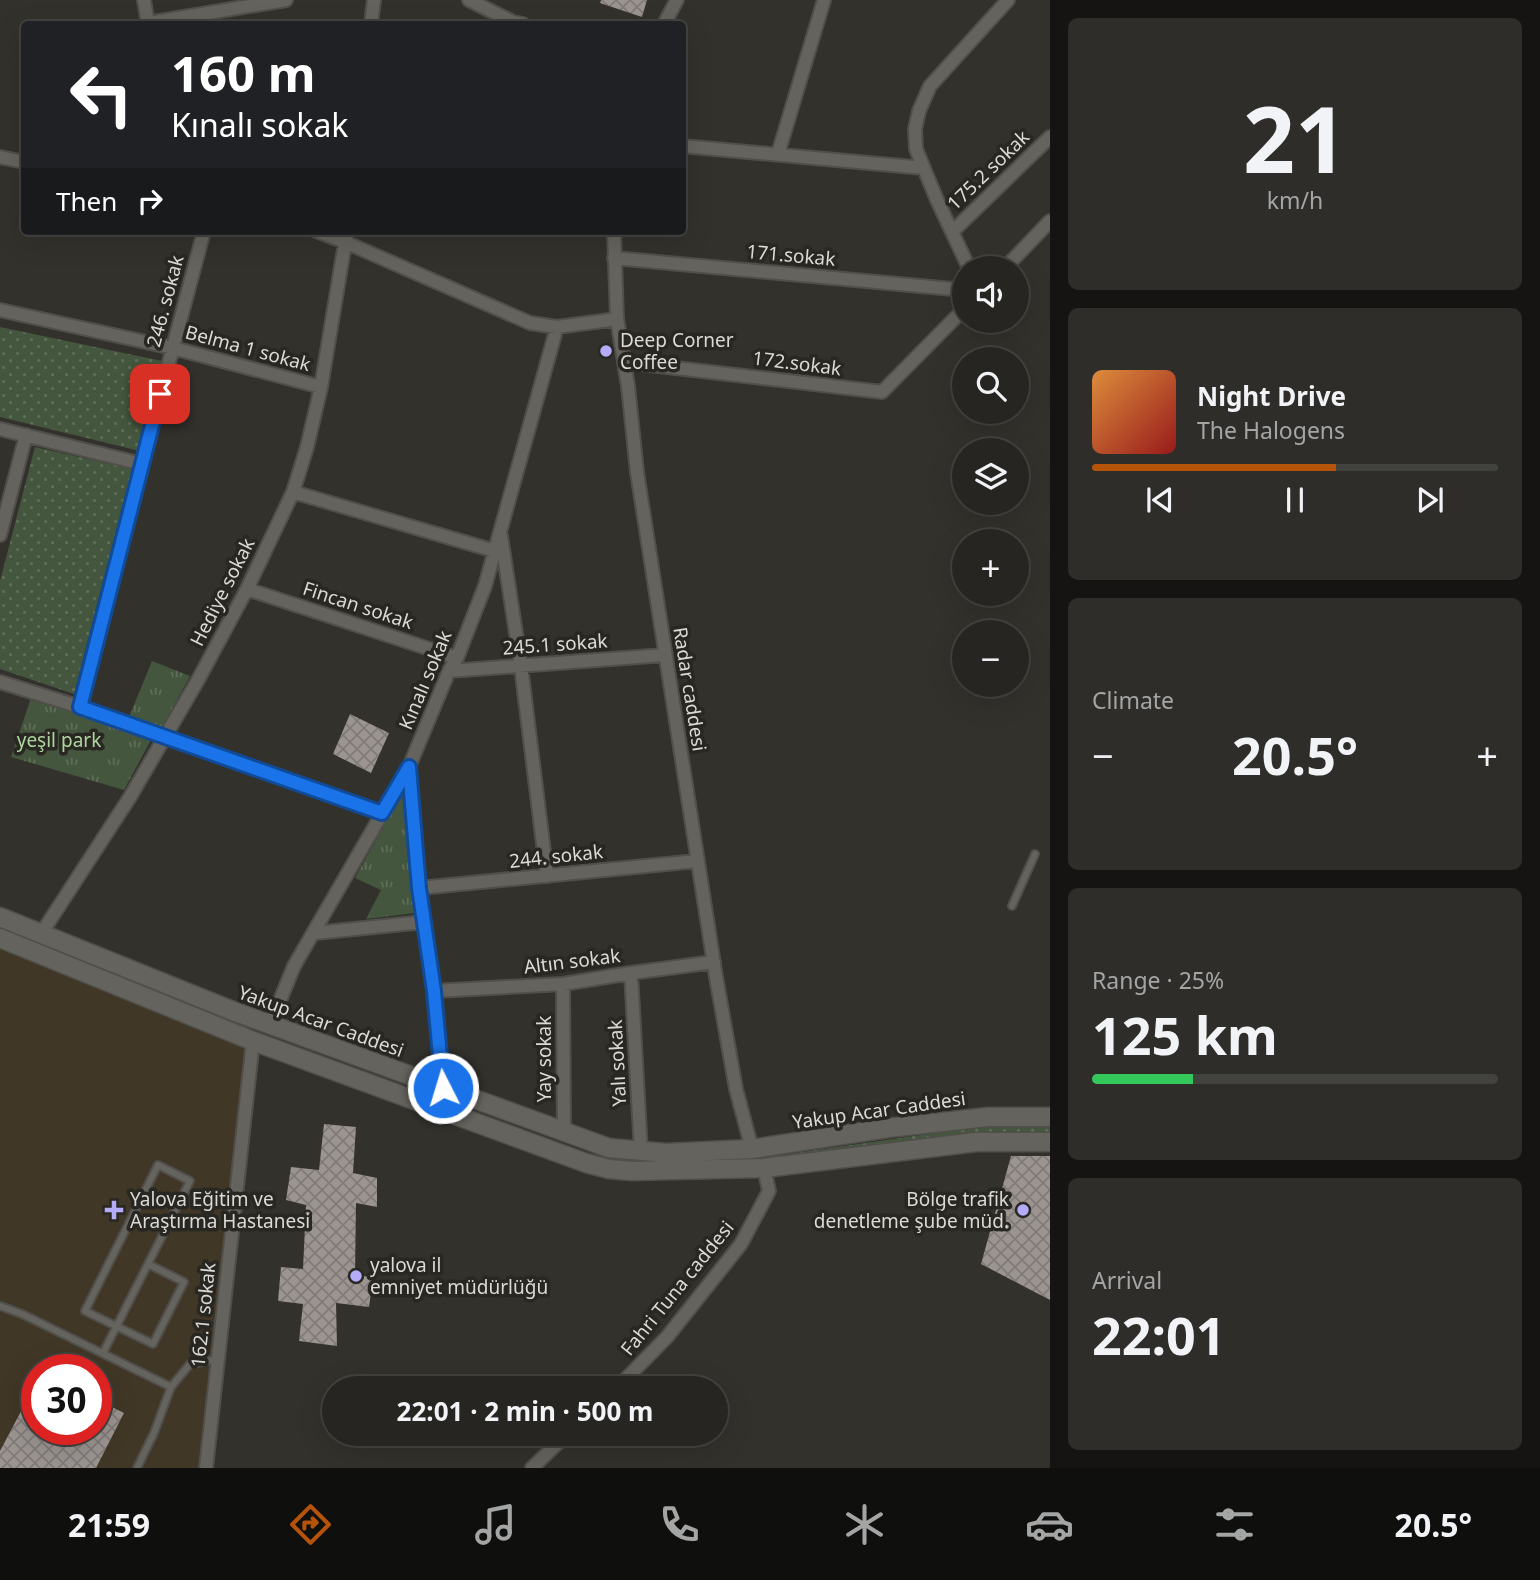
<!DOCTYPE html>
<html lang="en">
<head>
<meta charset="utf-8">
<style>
	body { margin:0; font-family:"Noto Sans",sans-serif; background:#2e2d2a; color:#f1f3f6; height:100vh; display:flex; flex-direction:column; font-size:26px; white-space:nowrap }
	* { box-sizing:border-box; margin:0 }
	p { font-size:23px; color:#a4a5a5 }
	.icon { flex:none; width:38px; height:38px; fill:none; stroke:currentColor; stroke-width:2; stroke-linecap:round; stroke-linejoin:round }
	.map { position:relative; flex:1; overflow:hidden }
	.sheet { display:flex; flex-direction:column; gap:18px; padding:18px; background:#151412; width:490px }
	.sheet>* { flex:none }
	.top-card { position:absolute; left:21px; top:21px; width:665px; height:214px; border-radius:7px; box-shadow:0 7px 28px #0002,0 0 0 2px #42423f; background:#202124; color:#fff; overflow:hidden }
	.controls { position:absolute; left:952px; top:256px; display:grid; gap:14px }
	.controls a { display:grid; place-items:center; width:77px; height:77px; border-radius:50%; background:#262521; box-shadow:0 7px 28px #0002,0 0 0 2px #42423f; font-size:35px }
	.speed { position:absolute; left:21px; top:1354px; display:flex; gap:14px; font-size:35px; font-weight:700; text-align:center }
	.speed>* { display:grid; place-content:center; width:91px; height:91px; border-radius:50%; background:#262521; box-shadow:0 7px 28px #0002,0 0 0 2px #42423f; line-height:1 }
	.speed .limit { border:10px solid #d22; background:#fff; color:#111 }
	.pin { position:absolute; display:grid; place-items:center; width:60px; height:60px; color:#fff; margin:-30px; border-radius:14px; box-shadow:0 4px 10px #0006 }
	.me { position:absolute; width:77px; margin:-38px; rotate:355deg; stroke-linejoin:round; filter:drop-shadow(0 0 5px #0008) }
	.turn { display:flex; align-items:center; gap:24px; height:147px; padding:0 35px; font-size:32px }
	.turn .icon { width:91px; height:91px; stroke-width:2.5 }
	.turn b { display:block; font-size:49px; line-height:60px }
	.then { display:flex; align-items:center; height:66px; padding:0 35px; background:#0003; gap:14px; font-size:26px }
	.big { font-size:52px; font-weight:700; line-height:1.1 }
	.sheet .tile { flex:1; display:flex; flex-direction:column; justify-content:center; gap:10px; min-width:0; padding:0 24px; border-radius:10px; background:#2e2d2a }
	.sheet .dial { align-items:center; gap:0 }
	.dial b { font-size:91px; line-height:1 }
	.song { display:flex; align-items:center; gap:21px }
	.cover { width:84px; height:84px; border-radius:10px; background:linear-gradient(135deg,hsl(30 70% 55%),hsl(0 70% 35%)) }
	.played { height:7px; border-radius:4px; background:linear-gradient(90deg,#b45309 60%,#42423f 60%) }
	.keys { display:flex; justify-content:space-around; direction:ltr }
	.heat { display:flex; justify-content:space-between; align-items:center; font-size:38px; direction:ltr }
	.charge { height:10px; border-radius:5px; background:linear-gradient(90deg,#34c759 25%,#42423f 0) }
	.trip { position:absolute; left:322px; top:1376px; width:406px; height:70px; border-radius:35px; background:#262521; box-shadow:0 7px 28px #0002,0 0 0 2px #42423f; font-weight:700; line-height:70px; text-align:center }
	.tabs { display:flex; height:112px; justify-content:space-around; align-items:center; background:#0f0f0d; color:#a4a5a5 }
	.tabs .icon { width:49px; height:49px }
	.tabs .selected { color:#b45309 }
	.tabs b { font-size:32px; color:#f1f3f6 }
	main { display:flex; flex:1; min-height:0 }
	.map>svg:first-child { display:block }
	.medical { fill:#403726; fill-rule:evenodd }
	.grass { fill:url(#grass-dots) }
	.park { fill:url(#park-tufts) }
	.building { fill:url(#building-cross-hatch) }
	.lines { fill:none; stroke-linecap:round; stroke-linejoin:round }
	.lane-casing { stroke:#504f4b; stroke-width:10 }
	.street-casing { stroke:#504f4b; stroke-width:16 }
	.secondary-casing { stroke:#504f4b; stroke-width:21 }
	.lane { stroke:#65635d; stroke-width:6 }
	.street { stroke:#65635d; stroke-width:12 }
	.secondary { stroke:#65635d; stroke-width:18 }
	.route-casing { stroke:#114b97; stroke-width:18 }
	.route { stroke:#1a73e8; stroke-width:12 }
	.poi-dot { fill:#b4acf9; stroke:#282722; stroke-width:2.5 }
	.labels { text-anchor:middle; stroke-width:7; stroke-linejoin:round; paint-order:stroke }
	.street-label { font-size:19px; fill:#dbdad7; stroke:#282722 }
	.poi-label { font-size:19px; fill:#dbdad7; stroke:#282722; text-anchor:start }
	.park-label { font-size:19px; fill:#afd59f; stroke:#282722 }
</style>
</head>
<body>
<main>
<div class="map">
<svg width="1050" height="1468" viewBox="0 0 1050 1468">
	<defs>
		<pattern id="grass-dots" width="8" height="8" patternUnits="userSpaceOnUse" patternTransform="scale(1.75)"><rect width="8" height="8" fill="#45563e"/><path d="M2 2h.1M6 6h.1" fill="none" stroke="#5f6e59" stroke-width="1.8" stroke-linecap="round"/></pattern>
		<pattern id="park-tufts" width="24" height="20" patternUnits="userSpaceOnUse" patternTransform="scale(1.75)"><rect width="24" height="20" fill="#45563e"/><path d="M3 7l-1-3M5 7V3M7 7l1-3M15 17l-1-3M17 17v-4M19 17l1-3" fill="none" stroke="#5f6e59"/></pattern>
		<pattern id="building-cross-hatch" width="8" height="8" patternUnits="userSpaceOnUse" patternTransform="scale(1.75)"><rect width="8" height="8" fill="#9b9491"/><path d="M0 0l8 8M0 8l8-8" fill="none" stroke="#807b79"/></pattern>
	</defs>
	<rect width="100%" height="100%" fill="#32312c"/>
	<!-- medical -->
	<path class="medical" d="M0,948L247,1049L198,1468H0ZM37,1370H96V1430H37Z"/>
	<!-- grass -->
	<path class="grass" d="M0,327L162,361L140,451L0,417Z
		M35,447L132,469L74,694L0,669V581Z
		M977,1127H1050V1135L774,1159V1156Z"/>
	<!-- park -->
	<path class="park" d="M152,661L190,676L161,729L129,717Z
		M31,698L152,738L124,790L11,757Z
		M402,793L415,913L366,919L381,890L355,878Z"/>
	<!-- building -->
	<path class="building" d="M601,0H647L642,17L600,3Z
		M350,714L389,733L371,773L333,754Z
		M324,1124L356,1127L353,1173L377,1178V1207L356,1203L355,1275L373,1277L369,1307L336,1303L337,1346L299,1341L303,1304L278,1301L281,1267L303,1269L306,1205L286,1200L291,1167L319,1170Z
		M1011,1156H1050V1300L981,1264Z
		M37,1381V1430H96V1399L124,1413L96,1468H0V1451Z"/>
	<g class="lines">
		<defs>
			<path id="lane" d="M1012,906L1035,854
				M158,1165L190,1181L148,1264L184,1282L153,1344L85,1311Z
				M0,1306L22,1314L171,1387
				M103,1353L148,1264
				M137,1468L154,1433L171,1387L190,1364L218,1359"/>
			<path id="street" d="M144,0L148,24
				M469,0L513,22L523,24
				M148,23L286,0
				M371,24L374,0
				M664,24L677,0
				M682,146L924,168
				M778,154L824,0
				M0,157L24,162
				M316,231L345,242L530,323L557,327L617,319
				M614,231L617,319L628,386L637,472L716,977L736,1089L752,1149
				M952,232L1050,137
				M614,258L964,290
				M969,268L937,200L916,149L915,129L919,111L930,86L1008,0
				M1005,268L1050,221
				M0,310L173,348L321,387
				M624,362L882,392L964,309
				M0,429L142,464
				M293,492L495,551
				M0,535L26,435
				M501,536L521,666L547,876
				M247,589L457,658
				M449,671L665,655
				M0,682L80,707L382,813
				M80,707L142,464L204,231
				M409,768L419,888L434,991L443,1088
				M419,888L697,861
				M315,933L424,922
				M41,934L130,797L198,680L247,589L293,492L307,447L321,387L347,231
				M631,973L641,1152
				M563,984L564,1133
				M434,991L563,984L631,973L714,962
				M270,1025L294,966L409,767L449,671L457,658L485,586L557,327
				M617,1388L667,1337L741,1244L769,1191L764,1168
				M206,1468L253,1041
				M532,1468L568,1433"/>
			<path id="secondary" d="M0,917L233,1011L609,1148L666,1153L752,1149L888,1128L988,1117H1050
				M0,938L253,1041L586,1163L609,1169L631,1171L764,1168L976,1142H1050"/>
		</defs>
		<!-- lane casing -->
		<use href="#lane" class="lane-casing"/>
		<!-- street casing -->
		<use href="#street" class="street-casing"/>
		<!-- secondary casing -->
		<use href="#secondary" class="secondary-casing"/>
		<!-- lane -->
		<use href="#lane" class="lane"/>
		<!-- street -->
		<use href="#street" class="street"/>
		<!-- secondary -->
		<use href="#secondary" class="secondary"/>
	</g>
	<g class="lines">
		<defs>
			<path id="route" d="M160,394L80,707L382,813L409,767L419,888L434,991L443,1088"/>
		</defs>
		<!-- route casing -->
		<use href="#route" class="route-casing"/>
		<!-- route -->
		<use href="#route" class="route"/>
	</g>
	<!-- markers -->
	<g class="poi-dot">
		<circle cx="606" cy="351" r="7"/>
		<path d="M110.5 1199.5h7v7h7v7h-7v7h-7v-7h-7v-7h7z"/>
		<circle cx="1023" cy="1210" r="7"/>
		<circle cx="356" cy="1276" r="7"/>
	</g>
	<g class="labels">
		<!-- street labels -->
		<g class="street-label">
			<text transform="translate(988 170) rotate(-44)" y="7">175.2 sokak</text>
			<text transform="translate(791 255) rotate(5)" y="7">171.sokak</text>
			<text transform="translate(165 301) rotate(-75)" y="7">246. sokak</text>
			<text transform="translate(248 348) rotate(15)" y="7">Belma 1 sokak</text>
			<text transform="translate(797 363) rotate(7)" y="7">172.sokak</text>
			<text transform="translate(222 592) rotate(-63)" y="7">Hediye sokak</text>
			<text transform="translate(358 605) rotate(18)" y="7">Fincan sokak</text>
			<text transform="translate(555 644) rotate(-4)" y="7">245.1 sokak</text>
			<text transform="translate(425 680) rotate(-67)" y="7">Kınalı sokak</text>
			<text transform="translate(690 689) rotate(81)" y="7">Radar caddesi</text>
			<text transform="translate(556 856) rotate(-6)" y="7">244. sokak</text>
			<text transform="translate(572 961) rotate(-7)" y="7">Altın sokak</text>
			<text transform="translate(321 1021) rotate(20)" y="7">Yakup Acar Caddesi</text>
			<text transform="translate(544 1059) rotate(-90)" y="7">Yay sokak</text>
			<text transform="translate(617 1063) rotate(-93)" y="7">Yalı sokak</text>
			<text transform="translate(879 1110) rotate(-8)" y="7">Yakup Acar Caddesi</text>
			<text transform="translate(677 1288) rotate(-51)" y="7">Fahri Tuna caddesi</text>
			<text transform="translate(203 1315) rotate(-84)" y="7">162.1 sokak</text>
		</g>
		<!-- poi labels -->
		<g class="poi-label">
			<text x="620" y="347">Deep Corner<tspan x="620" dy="22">Coffee</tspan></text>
			<text x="130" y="1206">Yalova Eğitim ve<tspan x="130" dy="22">Araştırma Hastanesi</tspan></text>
			<text x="1009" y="1206" text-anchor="end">Bölge trafik<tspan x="1009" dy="22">denetleme şube müd.</tspan></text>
			<text x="370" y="1272">yalova il<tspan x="370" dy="22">emniyet müdürlüğü</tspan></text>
		</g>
		<!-- park labels -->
		<g class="park-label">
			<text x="59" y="747">yeşil park</text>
		</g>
	</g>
</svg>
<div class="controls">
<a><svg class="icon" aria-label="sound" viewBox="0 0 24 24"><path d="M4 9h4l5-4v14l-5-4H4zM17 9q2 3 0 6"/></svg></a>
<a><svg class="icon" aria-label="search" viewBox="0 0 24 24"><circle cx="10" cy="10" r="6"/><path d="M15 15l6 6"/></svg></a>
<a><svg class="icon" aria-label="layers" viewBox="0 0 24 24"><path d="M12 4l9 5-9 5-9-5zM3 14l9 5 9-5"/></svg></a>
<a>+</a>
<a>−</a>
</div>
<div class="speed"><div class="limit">30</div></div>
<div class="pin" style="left:160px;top:394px;background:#d93025"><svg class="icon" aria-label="arrive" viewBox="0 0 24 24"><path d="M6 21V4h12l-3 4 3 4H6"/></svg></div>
<svg class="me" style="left:443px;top:1088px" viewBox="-20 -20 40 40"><circle r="17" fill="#1a73e8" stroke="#fff" stroke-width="3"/><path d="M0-11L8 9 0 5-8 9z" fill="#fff"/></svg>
<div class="trip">22:01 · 2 min · 500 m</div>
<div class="top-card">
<div class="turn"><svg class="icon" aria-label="left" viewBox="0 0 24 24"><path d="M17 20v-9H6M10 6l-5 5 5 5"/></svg><div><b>160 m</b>Kınalı sokak</div></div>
<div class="then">Then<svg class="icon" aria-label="right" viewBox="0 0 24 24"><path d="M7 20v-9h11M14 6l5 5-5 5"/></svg></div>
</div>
</div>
<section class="sheet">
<div class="tile dial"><b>21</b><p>km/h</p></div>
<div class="tile">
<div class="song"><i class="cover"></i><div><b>Night Drive</b><p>The Halogens</p></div></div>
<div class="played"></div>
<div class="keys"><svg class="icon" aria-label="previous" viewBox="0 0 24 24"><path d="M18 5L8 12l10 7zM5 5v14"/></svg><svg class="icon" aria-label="pause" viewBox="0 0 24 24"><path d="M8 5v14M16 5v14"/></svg><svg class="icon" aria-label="next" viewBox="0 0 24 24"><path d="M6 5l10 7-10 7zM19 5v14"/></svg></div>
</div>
<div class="tile"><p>Climate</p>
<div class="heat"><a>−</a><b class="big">20.5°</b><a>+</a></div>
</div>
<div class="tile"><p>Range · 25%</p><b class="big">125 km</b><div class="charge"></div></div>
<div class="tile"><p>Arrival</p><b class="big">22:01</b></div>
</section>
</main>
<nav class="tabs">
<b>21:59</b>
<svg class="icon selected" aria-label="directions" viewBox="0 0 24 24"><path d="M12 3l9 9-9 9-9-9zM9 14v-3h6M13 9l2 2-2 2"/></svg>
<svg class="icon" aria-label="music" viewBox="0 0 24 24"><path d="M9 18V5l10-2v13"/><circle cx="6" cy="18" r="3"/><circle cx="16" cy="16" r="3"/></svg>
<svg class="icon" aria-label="phone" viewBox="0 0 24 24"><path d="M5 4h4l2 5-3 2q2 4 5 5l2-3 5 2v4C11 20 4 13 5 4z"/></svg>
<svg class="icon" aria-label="climate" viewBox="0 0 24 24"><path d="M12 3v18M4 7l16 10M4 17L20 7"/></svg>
<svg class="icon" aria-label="car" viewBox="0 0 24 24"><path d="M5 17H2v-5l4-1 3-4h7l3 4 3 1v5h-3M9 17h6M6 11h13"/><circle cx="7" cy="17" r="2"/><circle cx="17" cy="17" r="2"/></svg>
<svg class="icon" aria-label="filters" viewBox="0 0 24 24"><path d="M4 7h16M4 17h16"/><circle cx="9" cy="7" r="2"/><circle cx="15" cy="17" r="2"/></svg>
<b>20.5°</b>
</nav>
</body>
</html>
